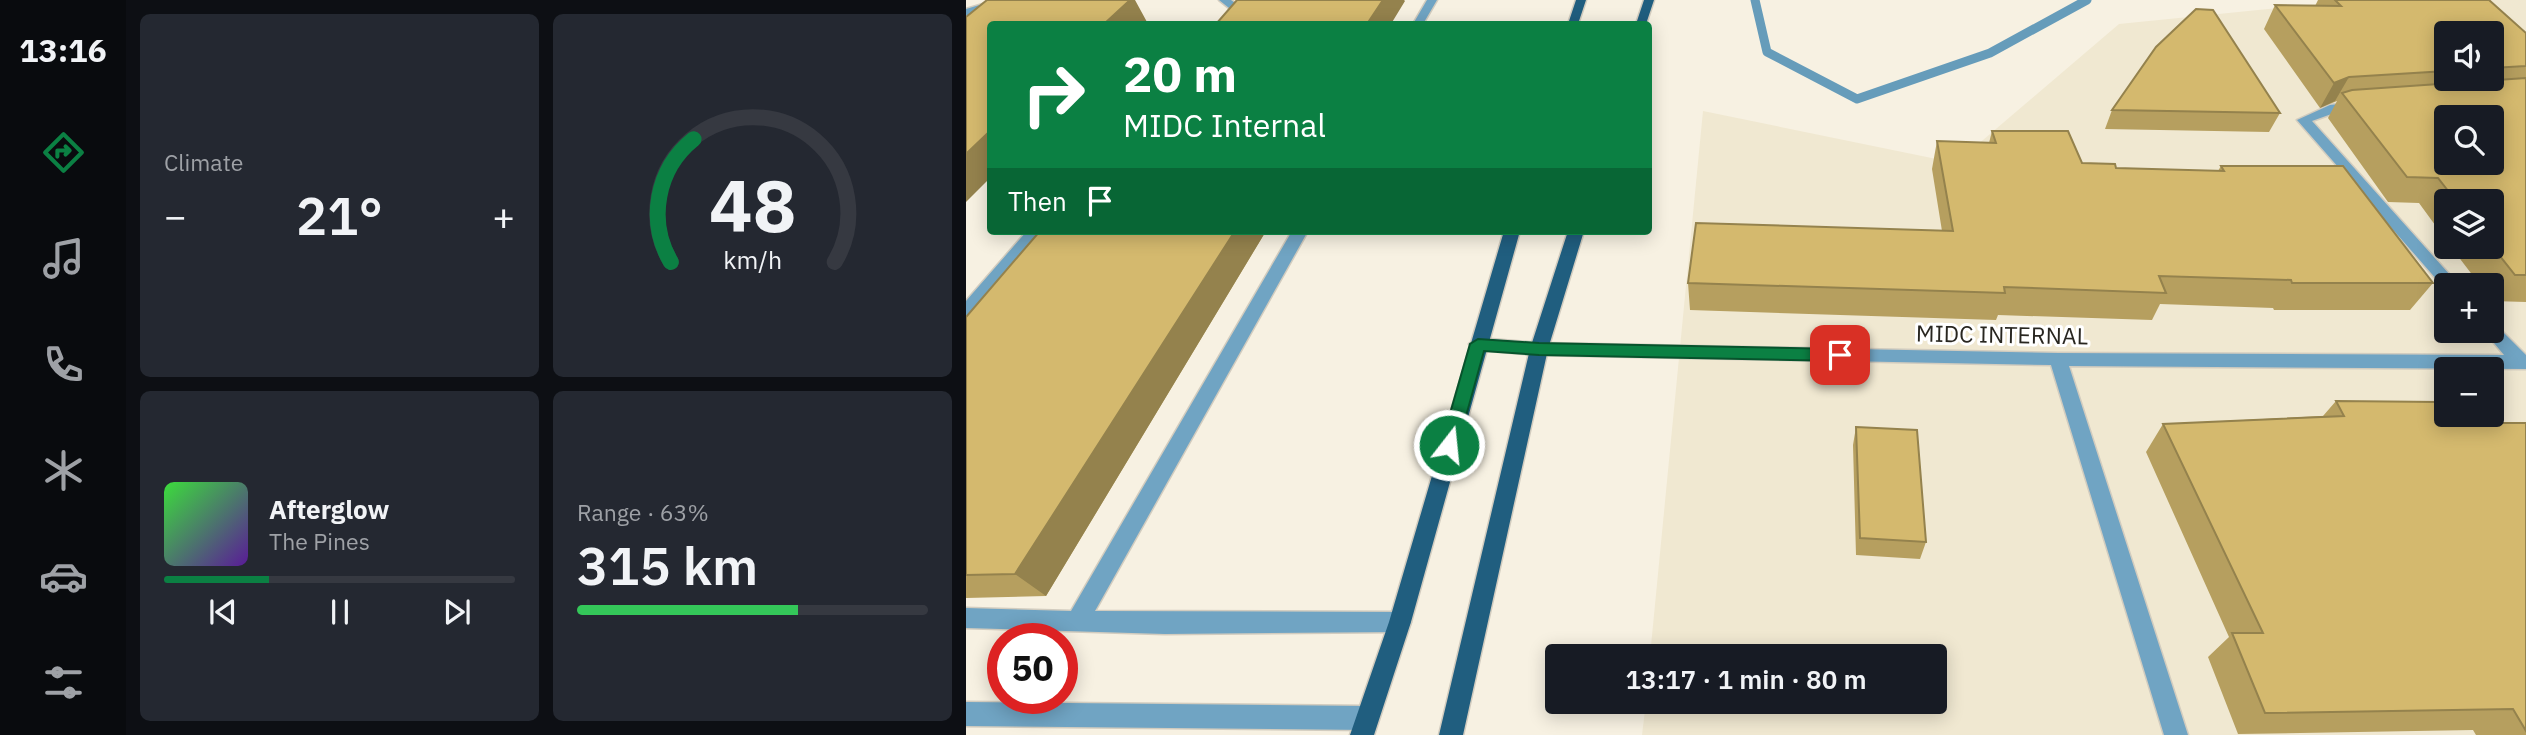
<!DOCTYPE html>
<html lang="en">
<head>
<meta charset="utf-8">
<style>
	body { margin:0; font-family:"IBM Plex Sans",sans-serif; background:#242831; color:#f1f3f6; height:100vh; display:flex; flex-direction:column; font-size:26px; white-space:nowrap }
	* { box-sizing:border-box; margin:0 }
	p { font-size:23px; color:#9ea1a6 }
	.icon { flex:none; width:38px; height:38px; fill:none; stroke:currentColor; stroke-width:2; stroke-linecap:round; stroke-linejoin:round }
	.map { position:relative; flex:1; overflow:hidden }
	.details { display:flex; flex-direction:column; gap:14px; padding:14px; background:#0d0f14; width:840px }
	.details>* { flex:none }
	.guide { position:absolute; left:21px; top:21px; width:665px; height:214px; border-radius:7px; box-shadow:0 4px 18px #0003; background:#0b8043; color:#fff; overflow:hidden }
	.buttons { position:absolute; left:1468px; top:21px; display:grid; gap:14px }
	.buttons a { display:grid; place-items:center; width:70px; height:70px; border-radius:7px; background:#171b24; box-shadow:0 4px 18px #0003; font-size:35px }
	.speed { position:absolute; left:21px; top:623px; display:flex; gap:14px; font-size:35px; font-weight:700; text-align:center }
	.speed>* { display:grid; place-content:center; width:91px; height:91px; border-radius:50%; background:#171b24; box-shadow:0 4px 18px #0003; line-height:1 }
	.speed .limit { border:10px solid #d22; background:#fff; color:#111 }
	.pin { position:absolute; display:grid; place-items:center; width:60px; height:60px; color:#fff; margin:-30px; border-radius:14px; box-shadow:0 4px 10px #0006 }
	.me { position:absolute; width:77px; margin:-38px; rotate:16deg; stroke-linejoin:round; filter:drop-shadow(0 0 5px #0008) }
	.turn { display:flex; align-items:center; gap:24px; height:147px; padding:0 21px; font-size:32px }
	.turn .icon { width:91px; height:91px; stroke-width:2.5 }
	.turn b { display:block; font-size:49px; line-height:60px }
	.then { display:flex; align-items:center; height:66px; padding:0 21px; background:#0003; gap:14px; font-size:26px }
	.big { font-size:52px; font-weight:600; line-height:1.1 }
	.details .widget { flex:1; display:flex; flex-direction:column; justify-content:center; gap:10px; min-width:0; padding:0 24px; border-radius:10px; background:#242831 }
	.details .dial { align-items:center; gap:0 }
	.dial svg { height:182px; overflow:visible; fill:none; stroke:#363941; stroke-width:7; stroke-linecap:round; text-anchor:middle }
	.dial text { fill:#f1f3f6; stroke:none }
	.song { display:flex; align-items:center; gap:21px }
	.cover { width:84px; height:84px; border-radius:10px; background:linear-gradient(135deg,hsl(120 70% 55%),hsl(270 70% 35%)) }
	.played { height:7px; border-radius:4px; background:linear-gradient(90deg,#0b8043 30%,#363941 30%) }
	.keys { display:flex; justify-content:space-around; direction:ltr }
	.heat { display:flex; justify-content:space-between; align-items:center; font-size:38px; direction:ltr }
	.charge { height:10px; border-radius:5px; background:linear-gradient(90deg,#34c759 63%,#363941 0) }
	.details .tiles { flex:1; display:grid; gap:14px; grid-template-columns:repeat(2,1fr) }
	.trip { position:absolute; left:579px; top:644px; width:402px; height:70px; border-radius:7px; background:#171b24; box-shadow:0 4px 18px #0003; font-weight:600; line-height:70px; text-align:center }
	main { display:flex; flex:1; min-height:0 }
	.tab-bar { display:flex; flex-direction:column; width:126px; justify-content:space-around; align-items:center; background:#090b0e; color:#9ea1a6 }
	.tab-bar .icon { width:49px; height:49px }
	.tab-bar .active { color:#0b8043 }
	.tab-bar b { font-size:32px; color:#f1f3f6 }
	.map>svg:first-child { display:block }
	.built { fill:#f0e8d1; fill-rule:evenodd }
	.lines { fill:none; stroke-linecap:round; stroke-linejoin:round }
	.stream { stroke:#669cba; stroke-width:9 }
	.minor-casing { stroke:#d2ccbf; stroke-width:3 }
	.major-casing { stroke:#d2ccbf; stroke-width:3 }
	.minor { fill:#70a4c3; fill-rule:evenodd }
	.major { fill:#205e7f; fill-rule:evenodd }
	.wall { fill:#b69f5f; fill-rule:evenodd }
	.shaded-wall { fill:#94824d }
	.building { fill:#d4b96e; stroke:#94824d; stroke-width:2; fill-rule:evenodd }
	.route { fill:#0b8043; stroke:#07532c; stroke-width:2 }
	.labels { text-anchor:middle; stroke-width:6; stroke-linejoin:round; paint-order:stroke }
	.street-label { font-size:23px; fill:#282620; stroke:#fff }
</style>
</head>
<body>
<main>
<nav class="tab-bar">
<b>13:16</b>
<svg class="icon active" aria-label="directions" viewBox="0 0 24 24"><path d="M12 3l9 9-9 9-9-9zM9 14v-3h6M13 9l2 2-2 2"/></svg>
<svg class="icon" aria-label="music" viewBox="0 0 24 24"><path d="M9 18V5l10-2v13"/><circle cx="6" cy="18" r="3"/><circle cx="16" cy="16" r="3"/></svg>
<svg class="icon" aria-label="phone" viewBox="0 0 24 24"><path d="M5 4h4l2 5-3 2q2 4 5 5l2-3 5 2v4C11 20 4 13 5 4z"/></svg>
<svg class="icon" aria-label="climate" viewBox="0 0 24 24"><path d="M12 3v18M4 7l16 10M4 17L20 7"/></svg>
<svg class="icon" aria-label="car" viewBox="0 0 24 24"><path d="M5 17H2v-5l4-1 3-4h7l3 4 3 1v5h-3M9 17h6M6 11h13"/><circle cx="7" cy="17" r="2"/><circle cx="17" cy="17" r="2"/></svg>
<svg class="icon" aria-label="filters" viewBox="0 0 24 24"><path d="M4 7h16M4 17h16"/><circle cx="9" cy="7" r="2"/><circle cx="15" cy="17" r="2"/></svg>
</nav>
<section class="details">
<div class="tiles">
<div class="widget"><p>Climate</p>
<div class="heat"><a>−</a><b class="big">21°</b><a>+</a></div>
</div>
<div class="widget dial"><svg viewBox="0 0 100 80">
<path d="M14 69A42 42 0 1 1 86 69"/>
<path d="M14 69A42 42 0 0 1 24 15" stroke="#0b8043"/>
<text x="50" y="56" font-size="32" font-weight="700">48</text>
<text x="50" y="72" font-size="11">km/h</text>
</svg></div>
<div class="widget">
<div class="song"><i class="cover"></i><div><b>Afterglow</b><p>The Pines</p></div></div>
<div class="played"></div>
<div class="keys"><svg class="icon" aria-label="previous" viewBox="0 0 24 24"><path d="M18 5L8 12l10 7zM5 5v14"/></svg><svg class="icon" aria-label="pause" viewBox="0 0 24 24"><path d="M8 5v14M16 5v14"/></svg><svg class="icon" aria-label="next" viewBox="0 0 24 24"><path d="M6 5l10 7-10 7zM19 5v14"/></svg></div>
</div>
<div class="widget"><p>Range · 63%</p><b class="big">315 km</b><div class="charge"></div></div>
</div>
</section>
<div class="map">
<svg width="1560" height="735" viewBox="0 0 1560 735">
	<rect width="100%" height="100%" fill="#f7f1e2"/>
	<!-- built -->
	<path class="built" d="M1390,0H1560V735H676L680,702H970V656H684L737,111L990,163L1153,24ZM1480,33H1526V79H1480ZM1480,117H1526V163H1480ZM1480,201H1526V247H1480ZM1480,285H1526V331H1480ZM1480,369H1526V415H1480Z"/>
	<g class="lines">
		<!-- stream -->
		<path class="stream" d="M789,0L801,52L891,99L1024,53L1121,0"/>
		<defs>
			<path id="minor" d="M30,0H46L0,16V9Z
				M253,0H265L273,6L263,8Z
				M461,0H471L457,24H447Z
				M1389,102L1395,106L1394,109L1371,112L1346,121L1493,285H1480L1479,289L1331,120L1364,105Z
				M61,231H77L6,316L0,318V301Z
				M326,231H342L129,611L434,612L442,615L445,622L442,629L434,632L199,634L0,628V608L105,611Z
				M1526,325L1532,327L1560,355V369L1103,366L1222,735H1198L1085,365L573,355L512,350L503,344L512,338L573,343L1092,353L1538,355L1518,331H1526Z
				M0,702L401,706L409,710L413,718L409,726L401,730L0,726Z"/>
			<path id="major" d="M610,0H620L612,24H602Z
				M678,0H688L680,24H670Z
				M538,231H554L445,622L408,735H384L423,622Z
				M602,231H618L582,349L497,735H473L564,349Z"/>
		</defs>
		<!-- minor casing -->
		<use href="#minor" class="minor-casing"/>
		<!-- major casing -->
		<use href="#major" class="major-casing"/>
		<!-- minor -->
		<use href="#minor" class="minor"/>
		<!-- major -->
		<use href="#major" class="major"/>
	</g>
	<!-- wall -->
	<path class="wall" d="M1352,0H1523L1560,33V302L1526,301V285H1514L1485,247H1526V201H1480V240L1453,203L1422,202L1362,118L1371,101L1354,108L1298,29L1309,5L1349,6ZM1480,33H1526V79H1480Z
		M1146,110L1314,113L1303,132L1139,129Z
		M1026,131L1116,163L1150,168L1252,171L1255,166L1467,283L1444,310H1308L1307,308L1194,304L1186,320L1032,315L1030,320L724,310L722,283L976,231L966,169L971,141L1023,143Z
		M74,231H300L80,596L0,598V317Z
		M1370,401L1487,423H1560V735H1510L1507,730L1272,734L1242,657L1263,637L1180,452L1197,424L1357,416Z
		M890,427L960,542L954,559L890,555L887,445Z"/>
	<!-- shaded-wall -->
	<path class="shaded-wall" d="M164,0H169L181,22L178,24H138Z
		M417,0H438L439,1L425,24H401Z
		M1383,77L1369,101L1354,108L1368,83Z
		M24,131V178L0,202V154Z
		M269,231H300L80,596L49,574Z"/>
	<!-- building -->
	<path class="building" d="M21,0H164L138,24H24V131L0,154V17Z
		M271,0H417L401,24H250Z
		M1369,0H1523L1560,33V66L1526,68V33H1480V71L1383,77L1368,83L1309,5L1375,6Z
		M1230,9L1247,10L1314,113L1146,110L1190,47Z
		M1560,78V275H1549L1526,246V201H1490L1472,178L1441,177L1376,93L1386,90ZM1480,117H1526V163H1480Z
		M1026,131H1102L1116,163L1149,164L1150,168L1258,171L1255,166H1377L1467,283H1326L1325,280L1193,276L1200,293L1038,287L1039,293L722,283L730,223L987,231L971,141L1030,143Z
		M74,231H269L49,574L0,575V317Z
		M1370,401L1473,402L1487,423H1560V731L1547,709L1299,713L1266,633H1297L1197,424L1378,416Z
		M890,427L951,430L960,542L894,538Z"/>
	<!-- route -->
	<path class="route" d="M512,339L573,343L874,349L881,355L874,361L573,355L518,351L492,445L489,450H477L475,445L504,344Z"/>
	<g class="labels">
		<!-- street labels -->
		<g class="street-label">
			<text transform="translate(1036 335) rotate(1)" y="8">MIDC INTERNAL</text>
		</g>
	</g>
</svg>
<div class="buttons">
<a><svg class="icon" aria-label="sound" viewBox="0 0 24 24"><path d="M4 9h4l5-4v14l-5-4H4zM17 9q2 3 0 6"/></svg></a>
<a><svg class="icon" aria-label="search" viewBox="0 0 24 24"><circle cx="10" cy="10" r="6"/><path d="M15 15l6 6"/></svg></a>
<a><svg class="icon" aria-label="layers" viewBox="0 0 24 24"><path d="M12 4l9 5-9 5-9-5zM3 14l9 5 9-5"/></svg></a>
<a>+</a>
<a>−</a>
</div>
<div class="speed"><div class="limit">50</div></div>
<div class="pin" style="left:874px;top:355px;background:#d93025"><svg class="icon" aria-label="arrive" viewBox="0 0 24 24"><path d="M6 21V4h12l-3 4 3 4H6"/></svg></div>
<svg class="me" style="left:483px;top:445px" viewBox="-20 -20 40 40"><circle r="17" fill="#0b8043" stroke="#fff" stroke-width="3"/><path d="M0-11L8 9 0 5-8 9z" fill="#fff"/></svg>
<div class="trip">13:17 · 1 min · 80 m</div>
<div class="guide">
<div class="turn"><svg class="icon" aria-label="right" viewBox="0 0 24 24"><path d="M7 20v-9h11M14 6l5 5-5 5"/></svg><div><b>20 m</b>MIDC Internal</div></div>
<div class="then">Then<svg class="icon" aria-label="arrive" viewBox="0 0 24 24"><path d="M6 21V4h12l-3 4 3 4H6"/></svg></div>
</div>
</div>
</main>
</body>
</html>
